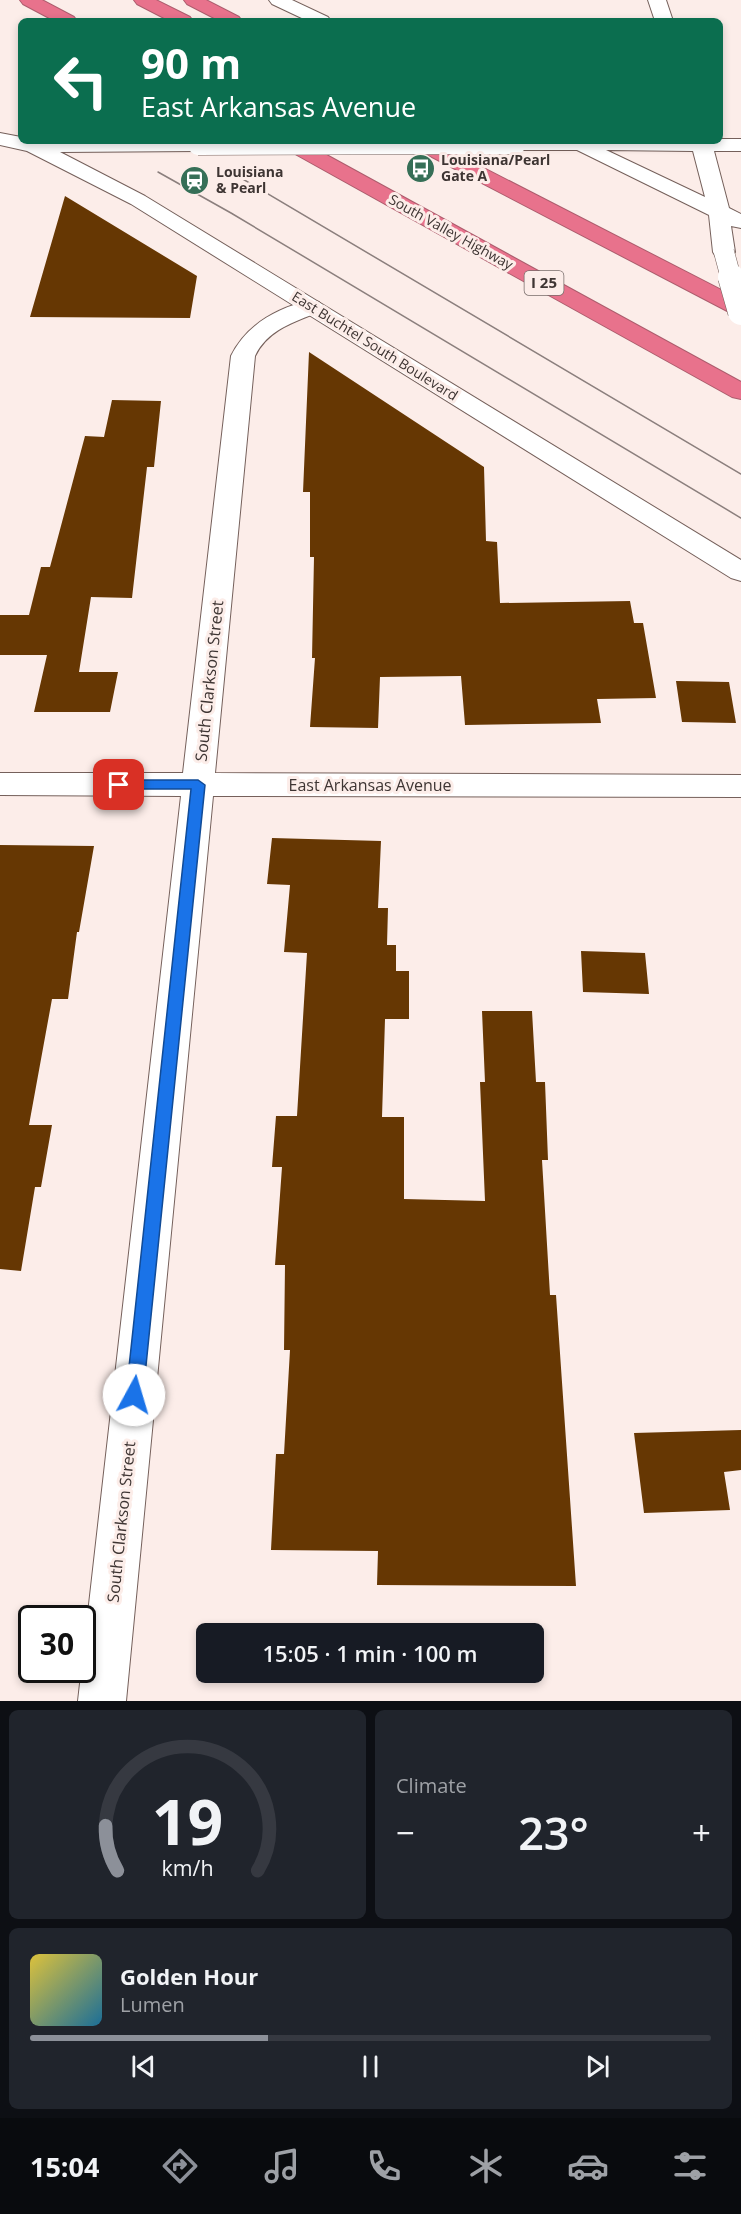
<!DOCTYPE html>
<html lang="en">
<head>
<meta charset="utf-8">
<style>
	body { margin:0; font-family:"Open Sans",sans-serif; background:#20242c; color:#f1f3f6; height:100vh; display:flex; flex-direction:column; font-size:22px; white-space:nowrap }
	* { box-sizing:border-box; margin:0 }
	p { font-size:20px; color:#9ea1a6 }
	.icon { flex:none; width:33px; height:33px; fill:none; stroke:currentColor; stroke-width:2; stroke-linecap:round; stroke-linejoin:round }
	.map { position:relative; height:1701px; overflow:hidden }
	.panel { display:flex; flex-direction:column; gap:9px; padding:9px; background:#0d0f14; flex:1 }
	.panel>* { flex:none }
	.guide { position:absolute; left:18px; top:18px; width:705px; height:126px; border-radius:9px; box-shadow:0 3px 9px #0003; background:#0b6e4f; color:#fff; overflow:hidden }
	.speed { position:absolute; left:18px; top:1605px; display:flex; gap:12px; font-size:30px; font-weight:700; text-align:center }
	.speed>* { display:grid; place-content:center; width:78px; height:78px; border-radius:50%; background:#171b24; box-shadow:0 3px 9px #0003; line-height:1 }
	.speed .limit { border:3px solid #111; border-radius:9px; background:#fff; color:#111 }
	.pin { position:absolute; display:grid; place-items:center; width:51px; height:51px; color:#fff; margin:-26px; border-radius:12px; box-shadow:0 3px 9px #0006 }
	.me { position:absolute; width:66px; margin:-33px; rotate:6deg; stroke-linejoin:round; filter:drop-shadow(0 0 4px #0008) }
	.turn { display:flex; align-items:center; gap:21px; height:126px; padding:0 24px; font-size:27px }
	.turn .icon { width:78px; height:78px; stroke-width:2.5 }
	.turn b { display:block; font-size:42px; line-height:51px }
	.big { font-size:45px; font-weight:600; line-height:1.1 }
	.panel .widget { flex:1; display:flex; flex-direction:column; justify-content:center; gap:9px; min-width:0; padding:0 21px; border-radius:9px; background:#20242c }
	.panel .dial { align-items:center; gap:0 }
	.dial svg { height:156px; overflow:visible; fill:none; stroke:#363941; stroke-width:7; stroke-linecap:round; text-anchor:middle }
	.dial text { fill:#f1f3f6; stroke:none }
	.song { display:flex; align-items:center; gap:18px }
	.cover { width:72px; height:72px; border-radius:9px; background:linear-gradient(135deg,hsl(50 70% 55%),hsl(200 70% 35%)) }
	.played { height:6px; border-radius:3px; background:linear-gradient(90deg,#8c9099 35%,#363941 35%) }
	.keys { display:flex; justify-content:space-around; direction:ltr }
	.heat { display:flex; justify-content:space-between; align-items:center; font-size:33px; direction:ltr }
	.panel .tiles { flex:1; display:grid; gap:9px; grid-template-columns:1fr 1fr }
	.widget:last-child { grid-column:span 2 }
	.trip { position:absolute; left:196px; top:1623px; width:348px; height:60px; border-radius:9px; background:#171b24; box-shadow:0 3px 9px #0003; font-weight:600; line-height:60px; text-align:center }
	.tab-bar { display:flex; height:96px; justify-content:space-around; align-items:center; background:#090b0e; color:#9ea1a6 }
	.tab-bar .icon { width:42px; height:42px }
	.tab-bar .selected { color:#8c9099 }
	.tab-bar b { font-size:27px; color:#f1f3f6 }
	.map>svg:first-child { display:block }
	.building { fill:#663703 }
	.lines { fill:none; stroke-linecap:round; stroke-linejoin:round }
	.street-casing { stroke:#75605b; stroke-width:2 }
	.secondary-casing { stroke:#75605b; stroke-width:2 }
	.highway-casing { stroke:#ac5d6d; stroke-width:2 }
	.street { fill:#fff; fill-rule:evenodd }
	.secondary { fill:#fff; fill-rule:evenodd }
	.highway { fill:#e8728c; fill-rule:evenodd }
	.tram { stroke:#8b7f7d; stroke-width:1.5 }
	.secondary-bridge-far1-casing { stroke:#75605b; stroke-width:21; stroke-linecap:butt }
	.secondary-bridge-casing { stroke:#75605b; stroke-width:27; stroke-linecap:butt }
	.secondary-bridge-far1 { stroke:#fff; stroke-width:20 }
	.secondary-bridge { stroke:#fff; stroke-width:26 }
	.route { fill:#1a73e8; stroke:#114b97; stroke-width:1.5 }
	.labels { text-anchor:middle; stroke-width:6; stroke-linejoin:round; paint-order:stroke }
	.far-poi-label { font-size:14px; font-weight:bold; fill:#3e3533; stroke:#fcede9; text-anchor:start }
	.far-street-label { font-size:14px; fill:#3e3533; stroke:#fcede9 }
	.shield { fill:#fcede9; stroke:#776c6a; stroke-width:1.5 }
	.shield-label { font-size:15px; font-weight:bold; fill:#3e3533 }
	.street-label { font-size:16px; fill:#3e3533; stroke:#fcede9 }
</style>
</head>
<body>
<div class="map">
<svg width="741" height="1701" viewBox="0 0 741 1701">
	<rect width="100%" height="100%" fill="#fcede9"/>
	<!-- building -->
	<path class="building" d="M65,196L197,276L190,318L30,317Z
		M309,352L484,467L486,541L497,542L500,603L630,601L634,623H643L656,698L597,699L601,723L465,725L461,676L380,677L378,728L310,727L315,658H312L314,557H310V492H303Z
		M112,400L161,401L154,467H147L132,598L91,597L79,672H118L110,712H34L47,655H0V615H29L41,567H50L85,436L104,437Z
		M676,681L729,682L736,723L682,722Z
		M272,838L381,841L378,908H388L387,945H396V971H409V1019H385L382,1117H404V1199L485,1201L480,1082H485L482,1011H532L536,1082H545L548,1160H542L550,1295H556L576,1586L377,1585L378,1551L271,1550L276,1454H284L290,1350H284L285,1265H275L282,1167H272L276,1116H297L307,953L284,952L290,885L267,884Z
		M0,845L94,846L79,932H77L68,999H52L29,1125H52L41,1187H35L21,1271L0,1269Z
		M581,951L645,953L649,994L583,992Z
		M741,1430V1470L724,1472L730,1510L644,1513L634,1433Z"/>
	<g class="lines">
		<defs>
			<path id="street" d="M311,300L319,302L323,307L319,312C294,322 267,330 255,356L215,773L741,775V797L213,796L126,1701H78L181,796L0,795V773H183L231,356C247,324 277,308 311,300Z"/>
			<path id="secondary" d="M269,0H292L328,17L331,21H308L272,4Z
				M648,0H666L673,21H655Z
				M0,133L21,137V141H205L208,145L205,149L198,151L60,152L145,196L741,560V581L731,578L131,204L27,151L0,145Z
				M720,139H741V151H714L729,208L741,214V228L731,226L735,252L732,257L724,259L716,257L713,252L709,215L577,150H516L509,148L506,144L508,141H720ZM606,150L693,151L705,197Z"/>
			<path id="highway" d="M20,0H42L74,17L77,21H55L23,4Z
				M134,0H156L190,17L193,21H170L137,4Z
				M184,0H206L239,17L242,21H220L187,4Z
				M276,141H301L741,382V399L732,397L279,145Z
				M406,141H431L741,300V316L733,314L409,145Z"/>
		</defs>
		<!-- street casing -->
		<use href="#street" class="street-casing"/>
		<!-- secondary casing -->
		<use href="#secondary" class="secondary-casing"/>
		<!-- highway casing -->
		<use href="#highway" class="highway-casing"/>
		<!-- street -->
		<use href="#street" class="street"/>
		<!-- secondary -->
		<use href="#secondary" class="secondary"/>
		<!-- highway -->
		<use href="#highway" class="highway"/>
		<!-- tram -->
		<path class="tram" d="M158,172L231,213L741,518
			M231,172L741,474"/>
		<defs>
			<path id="secondary-bridge-far1" d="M198,145L516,144
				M724,252L731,278"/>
			<path id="secondary-bridge" d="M731,277L741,312"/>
		</defs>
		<!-- secondary-bridge-far1 casing -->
		<use href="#secondary-bridge-far1" class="secondary-bridge-far1-casing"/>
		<!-- secondary-bridge casing -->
		<use href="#secondary-bridge" class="secondary-bridge-casing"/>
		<!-- secondary-bridge-far1 -->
		<use href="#secondary-bridge-far1" class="secondary-bridge-far1"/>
		<!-- secondary-bridge -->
		<use href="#secondary-bridge" class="secondary-bridge"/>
	</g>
	<!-- route -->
	<path class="route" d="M119,780H198L205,785L143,1395L141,1401L134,1404L128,1401L126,1395L191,789H119L112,785Z"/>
	<!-- icons -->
	<defs>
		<symbol id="bus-disc" viewBox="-11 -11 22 22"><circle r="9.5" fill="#366f57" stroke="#fcede9"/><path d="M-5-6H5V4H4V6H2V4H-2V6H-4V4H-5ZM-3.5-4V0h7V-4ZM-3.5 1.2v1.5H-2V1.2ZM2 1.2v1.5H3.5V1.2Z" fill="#fff"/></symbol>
		<symbol id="station-disc" viewBox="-11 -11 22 22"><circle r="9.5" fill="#366f57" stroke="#fcede9"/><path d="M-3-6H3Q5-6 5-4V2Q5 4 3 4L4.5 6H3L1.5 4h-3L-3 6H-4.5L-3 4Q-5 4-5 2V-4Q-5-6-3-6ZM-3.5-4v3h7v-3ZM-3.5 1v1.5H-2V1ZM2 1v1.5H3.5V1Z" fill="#fff"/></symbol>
	</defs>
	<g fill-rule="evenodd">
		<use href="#bus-disc" x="404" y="152" width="33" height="33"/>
		<use href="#station-disc" x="178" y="164" width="33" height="33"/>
	</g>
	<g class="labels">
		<!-- far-poi labels -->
		<g class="far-poi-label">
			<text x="441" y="165">Louisiana/Pearl<tspan x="441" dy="16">Gate A</tspan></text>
			<text x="216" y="177">Louisiana<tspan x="216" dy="16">&amp; Pearl</tspan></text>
		</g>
		<!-- far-street labels -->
		<g class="far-street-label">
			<text transform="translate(451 232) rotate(29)" y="5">South Valley Highway</text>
			<text transform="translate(375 346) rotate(32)" y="5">East Buchtel South Boulevard</text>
		</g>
		<!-- shield labels -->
		<rect class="shield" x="524.5" y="271" width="39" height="24" rx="4.5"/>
		<g class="shield-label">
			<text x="544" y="288">I 25</text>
		</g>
		<!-- street labels -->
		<g class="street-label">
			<text transform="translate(209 681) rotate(-84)" y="6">South Clarkson Street</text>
			<text x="370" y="791">East Arkansas Avenue</text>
			<text transform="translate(121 1522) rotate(-84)" y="6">South Clarkson Street</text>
		</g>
	</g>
</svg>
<div class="speed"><div class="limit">30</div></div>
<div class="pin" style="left:119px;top:785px;background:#d93025"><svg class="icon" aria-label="arrive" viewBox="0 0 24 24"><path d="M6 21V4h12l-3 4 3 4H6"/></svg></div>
<svg class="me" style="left:134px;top:1395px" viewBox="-20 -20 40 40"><circle r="19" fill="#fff"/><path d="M0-13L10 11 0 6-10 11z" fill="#1a73e8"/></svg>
<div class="trip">15:05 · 1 min · 100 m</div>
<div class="guide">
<div class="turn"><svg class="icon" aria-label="left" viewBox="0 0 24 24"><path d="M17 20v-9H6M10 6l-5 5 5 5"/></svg><div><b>90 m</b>East Arkansas Avenue</div></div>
</div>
</div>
<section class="panel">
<div class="tiles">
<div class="widget dial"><svg viewBox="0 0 100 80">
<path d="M14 69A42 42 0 1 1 86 69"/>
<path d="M14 69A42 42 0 0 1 8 46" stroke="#8c9099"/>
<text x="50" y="56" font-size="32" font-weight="700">19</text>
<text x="50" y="72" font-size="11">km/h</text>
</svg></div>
<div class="widget"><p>Climate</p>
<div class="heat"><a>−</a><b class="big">23°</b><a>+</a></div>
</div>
<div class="widget">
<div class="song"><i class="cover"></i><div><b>Golden Hour</b><p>Lumen</p></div></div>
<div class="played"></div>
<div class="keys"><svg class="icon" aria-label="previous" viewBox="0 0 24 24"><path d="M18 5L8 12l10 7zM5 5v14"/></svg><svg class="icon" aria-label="pause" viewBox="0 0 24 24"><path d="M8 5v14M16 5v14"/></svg><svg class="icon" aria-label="next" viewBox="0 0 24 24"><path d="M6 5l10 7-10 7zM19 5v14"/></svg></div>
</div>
</div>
</section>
<nav class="tab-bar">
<b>15:04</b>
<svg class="icon selected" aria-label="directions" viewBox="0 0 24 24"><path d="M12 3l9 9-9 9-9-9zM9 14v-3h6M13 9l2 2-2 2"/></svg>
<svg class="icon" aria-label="music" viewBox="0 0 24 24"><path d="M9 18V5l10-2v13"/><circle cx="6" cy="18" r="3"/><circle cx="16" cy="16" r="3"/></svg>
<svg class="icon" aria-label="phone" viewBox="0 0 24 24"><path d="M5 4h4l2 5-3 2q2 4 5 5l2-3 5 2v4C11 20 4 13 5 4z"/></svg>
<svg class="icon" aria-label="climate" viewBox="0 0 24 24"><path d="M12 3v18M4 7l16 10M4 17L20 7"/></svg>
<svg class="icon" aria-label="car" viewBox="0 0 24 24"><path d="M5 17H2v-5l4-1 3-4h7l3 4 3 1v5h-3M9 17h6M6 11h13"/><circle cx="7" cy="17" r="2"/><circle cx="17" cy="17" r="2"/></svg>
<svg class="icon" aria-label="filters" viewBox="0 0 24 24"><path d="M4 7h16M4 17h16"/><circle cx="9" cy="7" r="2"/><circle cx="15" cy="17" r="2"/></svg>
</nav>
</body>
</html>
